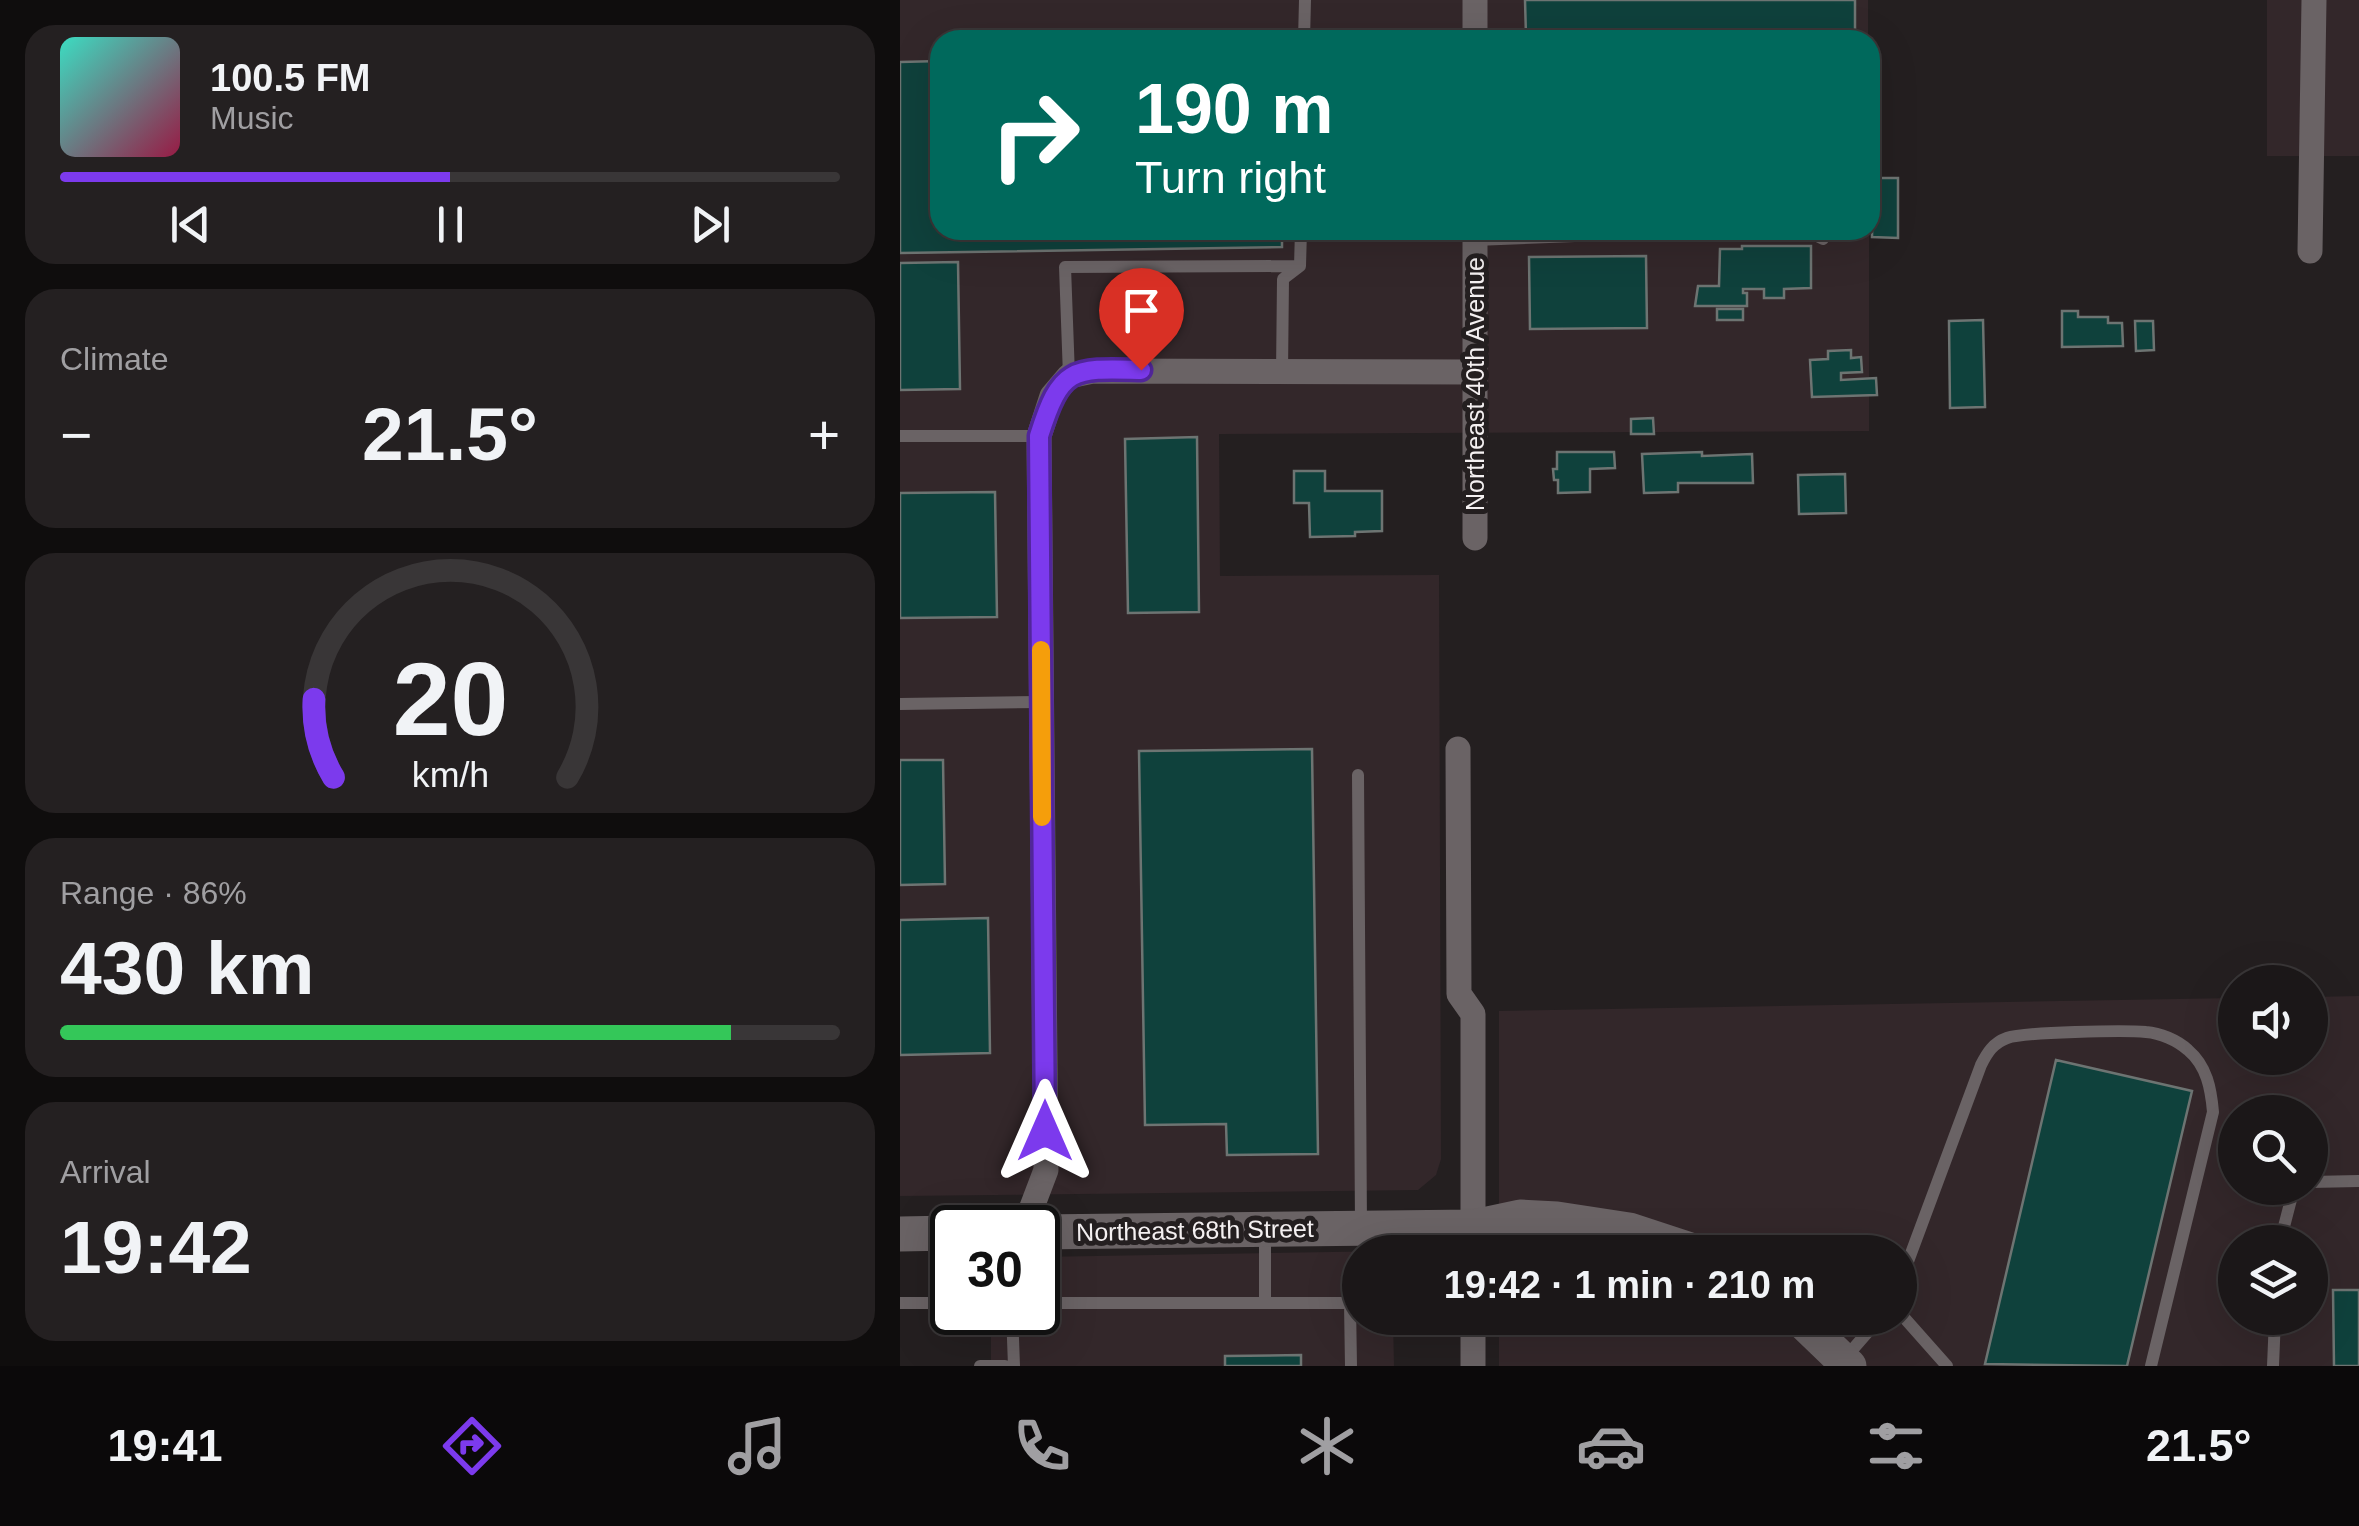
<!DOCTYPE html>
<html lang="en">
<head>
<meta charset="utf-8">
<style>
	body { margin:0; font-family:Helvetica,sans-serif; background:#242021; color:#f1f3f6; height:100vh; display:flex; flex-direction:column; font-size:38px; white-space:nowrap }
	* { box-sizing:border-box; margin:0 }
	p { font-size:32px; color:#a09fa2 }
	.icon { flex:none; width:55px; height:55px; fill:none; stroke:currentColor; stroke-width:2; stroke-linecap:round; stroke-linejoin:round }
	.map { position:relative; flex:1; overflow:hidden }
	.side { display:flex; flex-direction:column; gap:25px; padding:25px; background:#0f0d0d; width:900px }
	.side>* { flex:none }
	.guide { position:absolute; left:30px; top:30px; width:950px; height:210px; border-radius:30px; box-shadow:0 10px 40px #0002,0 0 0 2px #393637; background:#00695c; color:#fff; overflow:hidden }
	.buttons { position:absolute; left:1318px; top:965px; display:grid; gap:20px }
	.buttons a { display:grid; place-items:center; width:110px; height:110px; border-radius:50%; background:#1b1718; box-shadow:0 10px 40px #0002,0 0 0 2px #393637; font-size:50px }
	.speed { position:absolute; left:30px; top:1205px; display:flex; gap:20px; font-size:50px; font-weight:700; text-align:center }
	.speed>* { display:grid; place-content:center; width:130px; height:130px; border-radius:50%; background:#1b1718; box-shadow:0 10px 40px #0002,0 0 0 2px #393637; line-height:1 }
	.speed .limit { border:5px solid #111; border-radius:15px; background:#fff; color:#111 }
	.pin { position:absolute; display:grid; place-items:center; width:85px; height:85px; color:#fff; margin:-102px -42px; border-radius:50% 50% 50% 0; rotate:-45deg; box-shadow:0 0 10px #0007 }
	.pin .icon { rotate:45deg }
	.me { position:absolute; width:110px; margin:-55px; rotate:0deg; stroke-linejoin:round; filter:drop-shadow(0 0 8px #0008) }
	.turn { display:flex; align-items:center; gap:35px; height:210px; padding:0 40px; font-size:45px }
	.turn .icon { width:130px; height:130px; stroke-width:2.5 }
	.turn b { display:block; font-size:70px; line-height:85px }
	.big { font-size:75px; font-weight:700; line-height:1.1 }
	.side .tile { flex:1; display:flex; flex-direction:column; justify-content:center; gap:15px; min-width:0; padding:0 35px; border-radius:30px; background:#242021 }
	.side .dial { align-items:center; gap:0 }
	.dial svg { height:260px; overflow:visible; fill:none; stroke:#393637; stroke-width:7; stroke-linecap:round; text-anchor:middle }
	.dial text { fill:#f1f3f6; stroke:none }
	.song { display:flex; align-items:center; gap:30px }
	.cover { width:120px; height:120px; border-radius:15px; background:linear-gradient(135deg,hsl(170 70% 55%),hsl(340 70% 35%)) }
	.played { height:10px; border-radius:5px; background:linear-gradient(90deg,#7c3aed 50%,#393637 50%) }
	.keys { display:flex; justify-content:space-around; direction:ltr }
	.heat { display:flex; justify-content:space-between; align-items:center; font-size:55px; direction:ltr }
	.charge { height:15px; border-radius:8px; background:linear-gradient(90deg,#34c759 86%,#393637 0) }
	.trip { position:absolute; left:442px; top:1235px; width:575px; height:100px; border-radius:50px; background:#1b1718; box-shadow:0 10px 40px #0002,0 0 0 2px #393637; font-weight:700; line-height:100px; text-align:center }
	.menu { display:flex; height:160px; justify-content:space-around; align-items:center; background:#0b090a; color:#a09fa2 }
	.menu .icon { width:70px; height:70px }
	.menu .active { color:#7c3aed }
	.menu b { font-size:45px; color:#f1f3f6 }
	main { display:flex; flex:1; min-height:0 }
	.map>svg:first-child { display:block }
	.built { fill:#33272a; fill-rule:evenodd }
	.building { fill:#0f413c; stroke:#6d7472; stroke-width:2.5 }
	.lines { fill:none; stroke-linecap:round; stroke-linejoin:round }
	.path { stroke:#948f90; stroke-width:5; stroke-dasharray:8 8; stroke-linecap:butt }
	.lane { stroke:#6a6365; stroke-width:12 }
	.street { stroke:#6a6365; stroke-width:25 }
	.secondary { stroke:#6a6365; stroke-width:35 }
	.route-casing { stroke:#51269a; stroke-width:25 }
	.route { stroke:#7c3aed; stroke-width:18 }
	.slow { stroke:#f59e0b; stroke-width:18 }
	.labels { text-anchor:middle; stroke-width:10; stroke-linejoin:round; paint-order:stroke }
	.street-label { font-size:25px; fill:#f4f0f1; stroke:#241f20 }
</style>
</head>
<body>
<main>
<section class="side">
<div class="tile">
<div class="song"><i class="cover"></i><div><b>100.5 FM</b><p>Music</p></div></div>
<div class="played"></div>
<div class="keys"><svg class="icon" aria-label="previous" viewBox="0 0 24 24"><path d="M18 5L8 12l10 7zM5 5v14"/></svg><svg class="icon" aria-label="pause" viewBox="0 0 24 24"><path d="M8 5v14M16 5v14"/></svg><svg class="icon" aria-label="next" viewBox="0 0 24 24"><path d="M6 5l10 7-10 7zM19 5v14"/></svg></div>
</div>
<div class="tile"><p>Climate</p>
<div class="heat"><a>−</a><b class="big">21.5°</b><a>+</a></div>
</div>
<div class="tile dial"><svg viewBox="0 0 100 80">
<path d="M14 69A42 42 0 1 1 86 69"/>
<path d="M14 69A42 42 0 0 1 8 45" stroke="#7c3aed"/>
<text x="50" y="56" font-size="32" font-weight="700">20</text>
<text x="50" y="72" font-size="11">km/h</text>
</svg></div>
<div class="tile"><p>Range · 86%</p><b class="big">430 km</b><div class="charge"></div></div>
<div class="tile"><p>Arrival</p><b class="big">19:42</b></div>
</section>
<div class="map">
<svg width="1459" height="1366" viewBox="0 0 1459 1366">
	<rect width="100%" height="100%" fill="#241f20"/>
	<!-- built -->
	<path class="built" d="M0,0H968V40H40V230H969V431L319,434L320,576L539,575L541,1159L536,1175L518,1190L0,1196Z
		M1367,0H1459V156H1367Z
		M1459,996V1366H599V1318H1000V1252H599V1011L1335,998V1058H1410V997ZM1335,1112H1410V1188H1335ZM1335,1242H1410V1318H1335Z
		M493,1251L460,1252V1318H493L494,1366H91V1313L138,1312V1257Z"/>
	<!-- building -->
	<path class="building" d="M625,0H955V34L626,36Z
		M40,61V230H382V247L0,253V62Z
		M973,178H998V238L972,237Z
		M842,246H911V288L884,289V298H864V289H843V293H847V306H795L798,286H819L820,249H842Z
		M746,256L747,328L630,329L629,257Z
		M58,262L60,389L0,390V263Z
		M817,309H843V320H817Z
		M1162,311H1178V317H1208V323H1222L1223,346L1162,347Z
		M1083,320L1085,407L1050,408L1049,321Z
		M1235,321H1253L1254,350L1236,351Z
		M951,350V358L961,357L962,372L941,373V380L976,378L977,395L912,397L910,360L928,359V351Z
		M753,418L754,434H731V419Z
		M297,437L299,612L228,613L225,439Z
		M657,452H714L715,468L690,469V492L658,493V480H654L653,469H657Z
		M802,452V456L852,454L853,483H778V492L744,493L742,454Z
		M394,471H425V491H482V531L455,532V536L410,537L409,503H394Z
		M945,474L946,513L899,514L898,475Z
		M95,492L97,617L0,618V493Z
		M412,749L418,1154L327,1155L326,1124L245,1125L239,751Z
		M0,760H43L45,884L0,885Z
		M88,918L90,1053L0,1055V920Z
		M1156,1060L1292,1091L1227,1366L1085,1364Z
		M1433,1290H1459V1366H1434Z
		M401,1355V1366H325V1356Z"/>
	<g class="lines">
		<!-- path -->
		<path class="path" d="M824,1237L857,1252"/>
		<!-- lane -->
		<path class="lane" d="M404,40L405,0
			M905,230L923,239
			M575,240L827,230
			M382,373L383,279L400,266L401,230
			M169,376L165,267L400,266
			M0,436H139
			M0,704L141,702
			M458,775L461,1226
			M1410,1182L1459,1181
			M365,1231V1303
			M1380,1242L1394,1188
			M1000,1283L1081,1065C1087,1053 1093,1043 1107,1038C1124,1032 1225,1030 1246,1032C1260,1033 1277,1040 1288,1050C1307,1066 1311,1089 1313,1112L1251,1366
			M0,1303H52
			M138,1303H450L451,1366
			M112,1312L114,1366
			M1000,1313L1047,1366
			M946,1357L980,1318
			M80,1366H105
			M1373,1366L1375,1318"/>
		<!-- street -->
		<path class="street" d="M575,0V40
			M575,230V538
			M1410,251L1414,0
			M558,749L559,994L573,1014V1252
			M124,1228L146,1170L139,436L152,396L169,376L193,371L575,372
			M573,1366V1318"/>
		<!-- secondary -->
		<path class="secondary" d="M138,1232L573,1227L620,1217L657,1219L729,1230L796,1252
			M0,1234L52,1233
			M899,1318L949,1366"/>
	</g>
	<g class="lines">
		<defs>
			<path id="route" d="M145,1131L139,436C161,367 171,368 241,370"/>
		</defs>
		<!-- route casing -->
		<use href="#route" class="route-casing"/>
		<!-- route -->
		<use href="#route" class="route"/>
		<!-- slow -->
		<path class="slow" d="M141,650L142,817"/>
	</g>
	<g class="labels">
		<!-- street labels -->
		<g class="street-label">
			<text transform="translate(575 384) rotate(-90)" y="9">Northeast 40th Avenue</text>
			<text transform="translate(295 1230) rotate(-1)" y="9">Northeast 68th Street</text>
		</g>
	</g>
</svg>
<div class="buttons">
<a><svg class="icon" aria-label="sound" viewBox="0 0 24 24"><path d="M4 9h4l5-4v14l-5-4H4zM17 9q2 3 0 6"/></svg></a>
<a><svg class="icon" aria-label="search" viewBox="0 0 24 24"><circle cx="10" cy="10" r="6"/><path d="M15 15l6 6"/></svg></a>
<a><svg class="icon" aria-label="layers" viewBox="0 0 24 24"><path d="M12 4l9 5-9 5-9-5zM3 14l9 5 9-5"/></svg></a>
</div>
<div class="speed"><div class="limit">30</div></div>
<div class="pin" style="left:241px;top:370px;background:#d93025"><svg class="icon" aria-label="arrive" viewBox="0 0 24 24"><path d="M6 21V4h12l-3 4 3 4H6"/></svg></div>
<svg class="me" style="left:145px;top:1131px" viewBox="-20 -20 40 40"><path d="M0-17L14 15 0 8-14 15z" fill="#7c3aed" stroke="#fff" stroke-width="4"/></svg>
<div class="trip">19:42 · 1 min · 210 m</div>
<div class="guide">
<div class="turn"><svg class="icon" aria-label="right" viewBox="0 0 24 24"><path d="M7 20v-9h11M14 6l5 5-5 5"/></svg><div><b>190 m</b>Turn right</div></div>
</div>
</div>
</main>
<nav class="menu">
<b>19:41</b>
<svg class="icon active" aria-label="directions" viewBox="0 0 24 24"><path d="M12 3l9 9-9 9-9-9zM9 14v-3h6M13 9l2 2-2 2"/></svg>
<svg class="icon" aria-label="music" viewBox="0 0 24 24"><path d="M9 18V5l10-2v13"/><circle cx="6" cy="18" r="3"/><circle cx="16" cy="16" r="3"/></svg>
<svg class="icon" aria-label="phone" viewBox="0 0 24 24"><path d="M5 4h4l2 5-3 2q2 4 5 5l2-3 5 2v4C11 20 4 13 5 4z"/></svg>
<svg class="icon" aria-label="climate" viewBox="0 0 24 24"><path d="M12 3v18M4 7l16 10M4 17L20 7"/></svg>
<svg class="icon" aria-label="car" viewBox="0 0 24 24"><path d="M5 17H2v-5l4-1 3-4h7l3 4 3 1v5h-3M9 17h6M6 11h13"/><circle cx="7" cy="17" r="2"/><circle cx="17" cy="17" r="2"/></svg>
<svg class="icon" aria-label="filters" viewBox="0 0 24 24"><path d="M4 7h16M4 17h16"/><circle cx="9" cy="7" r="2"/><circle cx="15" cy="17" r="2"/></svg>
<b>21.5°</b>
</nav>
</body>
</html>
